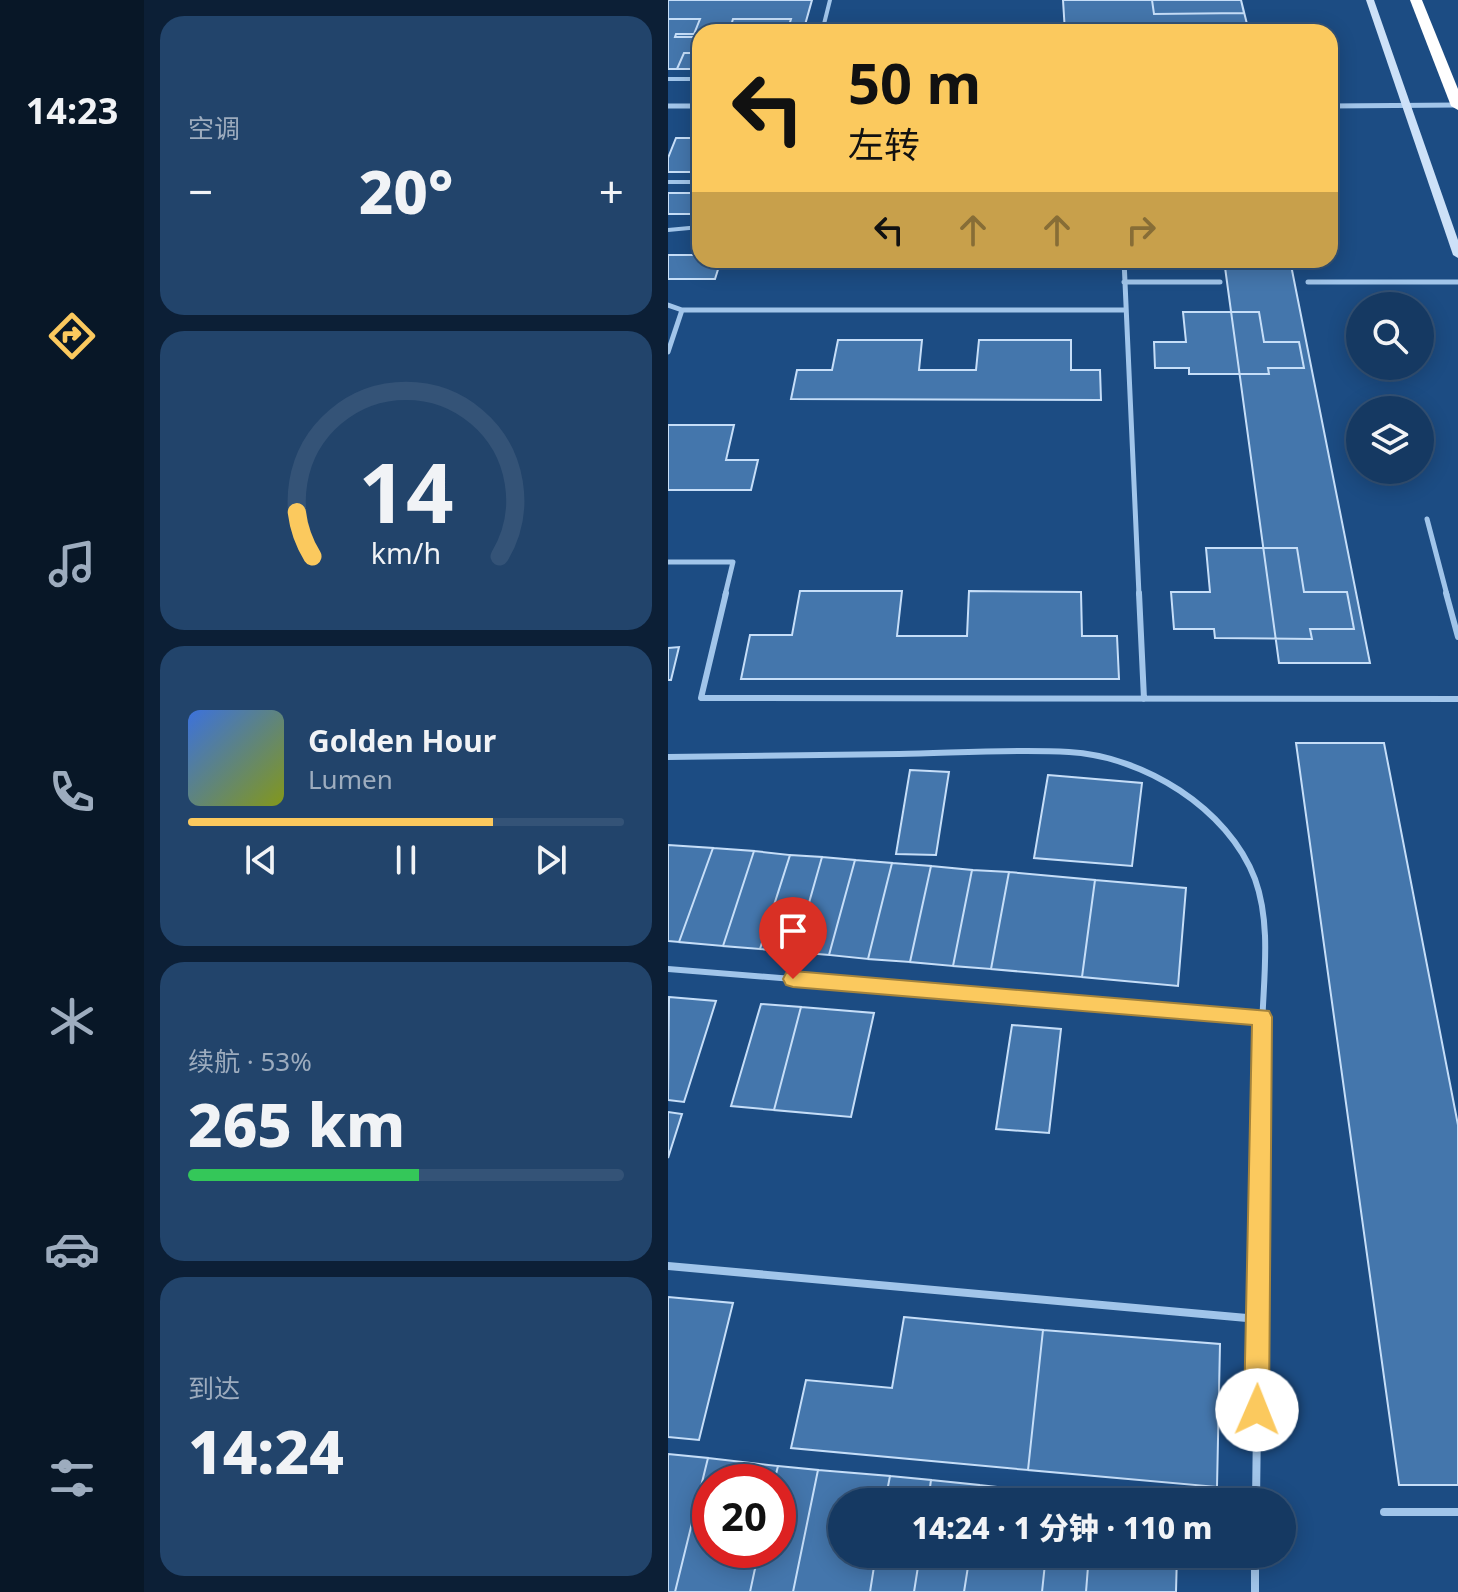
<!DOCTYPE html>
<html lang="zh">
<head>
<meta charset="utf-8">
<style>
	body { margin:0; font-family:"Noto Sans","Noto Sans SC",sans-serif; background:#22446b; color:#f1f3f6; height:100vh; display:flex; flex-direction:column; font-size:30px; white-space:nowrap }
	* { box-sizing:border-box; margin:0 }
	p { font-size:26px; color:#9dacbe }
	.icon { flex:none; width:44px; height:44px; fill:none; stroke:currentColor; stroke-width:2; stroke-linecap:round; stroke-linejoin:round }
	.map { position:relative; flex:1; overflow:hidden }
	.sheet { display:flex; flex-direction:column; gap:16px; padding:16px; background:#0c1f36; width:524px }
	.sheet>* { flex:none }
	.hud { position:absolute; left:24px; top:24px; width:646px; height:244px; border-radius:24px; box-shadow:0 4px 20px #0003,0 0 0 2px #345377; background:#fbc95e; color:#111; overflow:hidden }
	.buttons { position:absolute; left:678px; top:292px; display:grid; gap:16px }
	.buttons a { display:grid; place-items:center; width:88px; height:88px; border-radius:50%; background:#153962; box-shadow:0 4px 20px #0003,0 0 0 2px #345377; font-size:40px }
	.speed { position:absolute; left:24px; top:1464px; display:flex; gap:16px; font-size:40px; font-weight:700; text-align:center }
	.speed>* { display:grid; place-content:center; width:104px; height:104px; border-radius:50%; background:#153962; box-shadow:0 4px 20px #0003,0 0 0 2px #345377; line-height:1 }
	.speed .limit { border:12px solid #d22; background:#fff; color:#111 }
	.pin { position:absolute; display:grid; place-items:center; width:68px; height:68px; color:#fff; margin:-82px -34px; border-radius:50% 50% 50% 0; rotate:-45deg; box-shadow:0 0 8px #0007 }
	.pin .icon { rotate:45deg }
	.me { position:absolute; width:88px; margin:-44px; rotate:1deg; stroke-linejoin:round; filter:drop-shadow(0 0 6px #0008) }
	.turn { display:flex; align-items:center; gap:28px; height:168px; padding:0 24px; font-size:36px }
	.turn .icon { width:104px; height:104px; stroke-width:2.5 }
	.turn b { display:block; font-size:56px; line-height:68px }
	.lanes { display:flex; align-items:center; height:76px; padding:0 24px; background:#0003; justify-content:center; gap:40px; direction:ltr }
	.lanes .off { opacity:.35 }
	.big { font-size:60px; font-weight:800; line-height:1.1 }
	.sheet .tile { flex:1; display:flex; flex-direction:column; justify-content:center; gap:12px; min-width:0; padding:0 28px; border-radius:24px; background:#22446b }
	.sheet .dial { align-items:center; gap:0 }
	.dial svg { height:208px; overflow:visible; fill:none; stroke:#345377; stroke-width:7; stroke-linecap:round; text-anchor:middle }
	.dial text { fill:#f1f3f6; stroke:none }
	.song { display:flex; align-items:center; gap:24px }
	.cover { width:96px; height:96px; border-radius:12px; background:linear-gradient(135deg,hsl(220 70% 55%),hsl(70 70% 35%)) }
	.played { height:8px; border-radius:4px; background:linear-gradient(90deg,#fbc95e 70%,#345377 70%) }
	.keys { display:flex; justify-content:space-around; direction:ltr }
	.heat { display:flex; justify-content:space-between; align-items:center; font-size:44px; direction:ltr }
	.charge { height:12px; border-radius:6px; background:linear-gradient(90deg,#34c759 53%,#345377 0) }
	.trip { position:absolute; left:160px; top:1488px; width:468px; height:80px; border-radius:40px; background:#153962; box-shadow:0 4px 20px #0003,0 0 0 2px #345377; font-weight:800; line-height:80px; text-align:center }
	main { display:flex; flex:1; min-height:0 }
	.tabs { display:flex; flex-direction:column; width:144px; justify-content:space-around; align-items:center; background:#081727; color:#9dacbe }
	.tabs .icon { width:56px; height:56px }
	.tabs .active { color:#fbc95e }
	.tabs b { font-size:36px; color:#f1f3f6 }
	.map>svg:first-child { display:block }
	.building { fill:#4476ac; stroke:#c6def8; stroke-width:2 }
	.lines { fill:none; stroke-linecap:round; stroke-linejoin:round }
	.lane-far3 { stroke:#a1c5ea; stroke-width:4 }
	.lane-far2 { stroke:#a1c5ea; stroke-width:5 }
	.lane-far1 { stroke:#a1c5ea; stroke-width:6 }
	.lane { stroke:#a1c5ea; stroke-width:8 }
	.street { stroke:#a1c5ea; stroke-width:5 }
	.secondary { fill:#cde1f8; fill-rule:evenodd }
	.highway { fill:#fff; fill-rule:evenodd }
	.route { fill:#fbc95e; stroke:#a3833d; stroke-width:2 }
</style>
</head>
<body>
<main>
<nav class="tabs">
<b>14:23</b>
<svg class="icon active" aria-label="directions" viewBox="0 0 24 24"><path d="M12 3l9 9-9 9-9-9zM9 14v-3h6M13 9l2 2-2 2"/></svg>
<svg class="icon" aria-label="music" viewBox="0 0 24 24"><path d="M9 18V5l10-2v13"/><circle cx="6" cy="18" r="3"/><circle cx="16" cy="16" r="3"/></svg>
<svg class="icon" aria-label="phone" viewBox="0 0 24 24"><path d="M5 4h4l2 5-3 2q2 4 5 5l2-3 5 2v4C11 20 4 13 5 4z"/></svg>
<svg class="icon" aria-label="climate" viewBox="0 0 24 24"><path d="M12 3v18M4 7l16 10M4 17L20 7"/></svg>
<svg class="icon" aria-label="car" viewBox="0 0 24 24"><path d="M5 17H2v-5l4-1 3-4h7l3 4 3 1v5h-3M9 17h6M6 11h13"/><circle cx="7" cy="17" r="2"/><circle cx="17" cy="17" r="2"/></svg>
<svg class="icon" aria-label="filters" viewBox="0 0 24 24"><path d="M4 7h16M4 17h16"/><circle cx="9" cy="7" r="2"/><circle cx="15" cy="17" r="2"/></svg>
</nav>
<section class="sheet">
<div class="tile"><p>空调</p>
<div class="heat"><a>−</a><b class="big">20°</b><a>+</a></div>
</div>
<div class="tile dial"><svg viewBox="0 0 100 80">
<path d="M14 69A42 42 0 1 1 86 69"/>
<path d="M14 69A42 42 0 0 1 8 52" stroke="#fbc95e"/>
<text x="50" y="56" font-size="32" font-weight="700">14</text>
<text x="50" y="72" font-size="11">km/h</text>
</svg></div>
<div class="tile">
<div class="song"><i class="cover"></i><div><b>Golden Hour</b><p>Lumen</p></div></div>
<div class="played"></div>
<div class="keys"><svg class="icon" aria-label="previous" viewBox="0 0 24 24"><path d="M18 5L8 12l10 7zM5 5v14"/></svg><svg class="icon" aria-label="pause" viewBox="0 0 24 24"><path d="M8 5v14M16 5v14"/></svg><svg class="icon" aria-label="next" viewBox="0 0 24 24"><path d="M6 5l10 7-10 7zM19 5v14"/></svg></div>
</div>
<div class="tile"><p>续航 · 53%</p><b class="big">265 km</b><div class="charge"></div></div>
<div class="tile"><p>到达</p><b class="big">14:24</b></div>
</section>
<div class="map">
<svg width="790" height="1592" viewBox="0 0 790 1592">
	<rect width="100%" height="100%" fill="#1c4c83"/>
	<!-- building -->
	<path class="building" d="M0,0H144L135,32H32V69H0Z
		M395,0H573L581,32H397Z
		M484,0H573L576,13L486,14Z
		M0,19H32L26,34H8L7,37H32V53H16L9,69H0Z
		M65,19H123L119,32H61Z
		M8,138H32V172H0V158Z
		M0,193H32L28,214H0Z
		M0,255H32V260H53L47,279H0Z
		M179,260H315V268H178Z
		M556,260H622L702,663H611Z
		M515,312H591L596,342H631L636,368H600L601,374H521V368H487L486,342H518Z
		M170,340H254L251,370H308L311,340H403V370H432L433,400L123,399L129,370H164Z
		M0,425H66L58,460H90L83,490H0Z
		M538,548H629L636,592H679L686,629H642L644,639L547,638L546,629H506L503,592H542Z
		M132,591H234L229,636H299L301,591L413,592L414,636H449L451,679H73L82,635H124Z
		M11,647L3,680H0V648Z
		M628,743H716L790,1125V1485H731Z
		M242,770L281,772L268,855L228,854Z
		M380,775L474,783L464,866L366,858Z
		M0,845L45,848L11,942L0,941Z
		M45,848L86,851L55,946L11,942Z
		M86,851L122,855L92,949L55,946Z
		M122,855L154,857L127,952L92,949Z
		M154,857L187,860L161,955L127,952Z
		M187,860L224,863L200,959L161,955Z
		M224,863L263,866L242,962L200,959Z
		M263,866L304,870L285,966L242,962Z
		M304,870L341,872L323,969L285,966Z
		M341,872L427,880L414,977L323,969Z
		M427,880L518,888L510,986L414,977Z
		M1,997L48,1001L16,1102L0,1100Z
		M93,1004L133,1007L106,1110L63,1106Z
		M133,1007L206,1013L183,1117L106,1110Z
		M344,1025L393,1029L381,1133L328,1129Z
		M0,1112L14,1114L0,1158Z
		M0,1297L65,1303L31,1440L0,1437Z
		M236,1317L375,1330L360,1470L123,1448L138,1380L224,1388Z
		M375,1330L552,1344L549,1487L360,1470Z
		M0,1454L40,1458L7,1592H0Z
		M40,1458L110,1466L106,1482H42V1550H91L82,1592H7Z
		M110,1466L150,1470L125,1592H82L91,1550H110V1482H106Z
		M150,1470L222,1476L217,1502H174V1554H208L202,1592H125Z
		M222,1476L263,1480L260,1502H217Z
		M263,1480L311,1485L309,1502H260Z
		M311,1485L384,1493L383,1502H309Z
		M384,1493L426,1497L425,1502H383Z
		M208,1554H252L246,1592H202Z
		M252,1554H302L296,1592H246Z
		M302,1554H378L374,1592H296Z
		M378,1554H421L418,1592H374Z
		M421,1554H509L508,1592H418Z"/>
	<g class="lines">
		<!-- lane-far3 -->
		<path class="lane-far3" d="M154,32L162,0
			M0,79H32
			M0,182H32
			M0,230L32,227"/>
		<!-- lane-far2 -->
		<path class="lane-far2" d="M456,260L471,595
			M456,282H552
			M640,282H790
			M0,305L14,310H457
			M0,352L14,310
			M759,519L779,595
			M0,562H65L57,595"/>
		<!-- lane-far1 -->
		<path class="lane-far1" d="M58,593L33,698L790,699
			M471,593L476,699
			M778,593L790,637
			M0,757C77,756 154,755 231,754C287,753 345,749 401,752C475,756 560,808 587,879C604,926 595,981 594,1030
			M0,969L594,1017"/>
		<!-- lane -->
		<path class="lane" d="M0,1266L590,1319
			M588,1502L594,1028
			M716,1512H790
			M587,1554V1592"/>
		<!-- street -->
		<path class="street" d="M0,106H32
			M662,106L790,105"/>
		<!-- secondary -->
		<path class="secondary" d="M698,0H706L790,240V258L785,255Z"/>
		<!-- highway -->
		<path class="highway" d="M742,0H754L790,89V110L783,106Z"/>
	</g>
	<!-- route -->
	<path class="route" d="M125,971L601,1011L604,1017L601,1410L598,1419L589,1423L580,1419L576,1410L584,1025L125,987L118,985L115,979L118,973Z"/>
</svg>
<div class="buttons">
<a><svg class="icon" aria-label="search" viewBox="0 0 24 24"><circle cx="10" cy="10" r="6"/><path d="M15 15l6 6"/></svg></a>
<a><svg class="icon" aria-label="layers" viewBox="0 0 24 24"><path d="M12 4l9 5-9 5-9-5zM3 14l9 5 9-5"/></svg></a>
</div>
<div class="speed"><div class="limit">20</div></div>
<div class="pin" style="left:125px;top:979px;background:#d93025"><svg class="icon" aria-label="arrive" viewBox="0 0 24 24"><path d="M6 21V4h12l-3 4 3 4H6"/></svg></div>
<svg class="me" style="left:589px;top:1410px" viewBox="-20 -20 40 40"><circle r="19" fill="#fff"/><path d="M0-13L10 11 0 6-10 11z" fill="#fbc95e"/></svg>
<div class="trip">14:24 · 1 分钟 · 110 m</div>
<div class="hud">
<div class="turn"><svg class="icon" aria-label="left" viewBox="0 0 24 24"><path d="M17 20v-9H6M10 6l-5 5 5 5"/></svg><div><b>50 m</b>左转</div></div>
<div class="lanes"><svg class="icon" aria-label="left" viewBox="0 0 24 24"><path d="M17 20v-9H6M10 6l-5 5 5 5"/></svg><svg class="icon off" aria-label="ahead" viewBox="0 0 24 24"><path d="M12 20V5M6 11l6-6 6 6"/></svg><svg class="icon off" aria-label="ahead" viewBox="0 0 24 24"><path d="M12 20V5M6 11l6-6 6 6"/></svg><svg class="icon off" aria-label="right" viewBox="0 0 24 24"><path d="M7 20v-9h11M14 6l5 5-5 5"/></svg></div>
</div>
</div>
</main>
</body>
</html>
